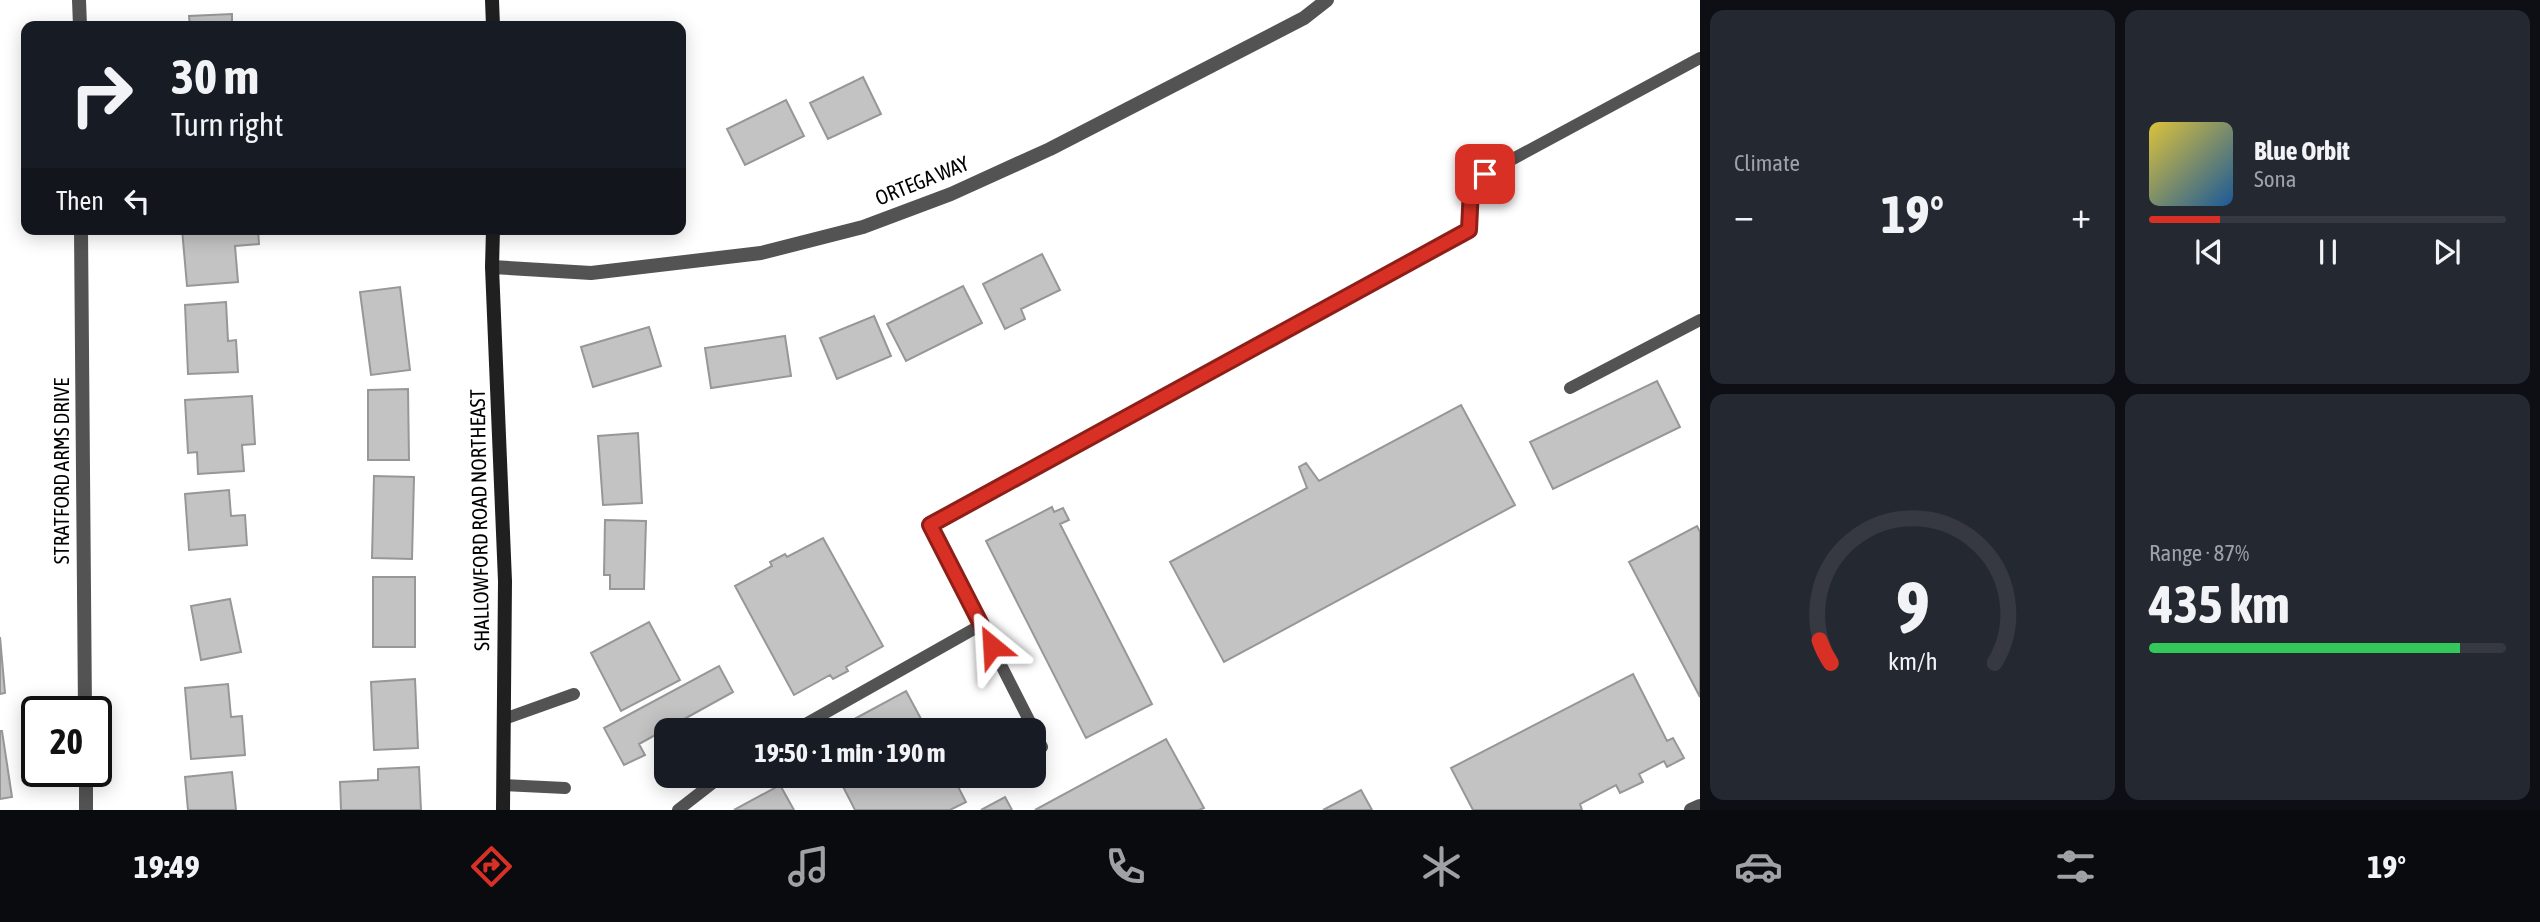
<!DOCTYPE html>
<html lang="en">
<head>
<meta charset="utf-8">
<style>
	body { margin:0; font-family:"Asap Condensed",sans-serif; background:#242831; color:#f1f3f6; height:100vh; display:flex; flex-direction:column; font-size:26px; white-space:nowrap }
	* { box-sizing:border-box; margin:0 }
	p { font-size:23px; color:#9ea1a6 }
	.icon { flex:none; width:38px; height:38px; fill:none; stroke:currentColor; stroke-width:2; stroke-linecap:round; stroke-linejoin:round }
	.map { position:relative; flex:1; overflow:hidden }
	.side { display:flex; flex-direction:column; gap:10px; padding:10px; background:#0d0f14; width:840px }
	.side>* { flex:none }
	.hud { position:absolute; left:21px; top:21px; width:665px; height:214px; border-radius:14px; box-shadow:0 4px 18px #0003; background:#171b24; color:#f1f3f6; overflow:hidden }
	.speed { position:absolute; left:21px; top:696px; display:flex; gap:14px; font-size:35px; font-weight:700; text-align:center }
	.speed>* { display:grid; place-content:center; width:91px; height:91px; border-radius:50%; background:#171b24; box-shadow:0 4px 18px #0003; line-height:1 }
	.speed .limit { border:4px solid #111; border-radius:10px; background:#fff; color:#111 }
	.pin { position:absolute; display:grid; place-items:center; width:60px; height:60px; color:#fff; margin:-30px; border-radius:14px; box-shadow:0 4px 10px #0006 }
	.me { position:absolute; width:77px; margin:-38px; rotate:333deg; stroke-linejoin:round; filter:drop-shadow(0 0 5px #0008) }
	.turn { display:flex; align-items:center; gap:24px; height:147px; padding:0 35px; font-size:32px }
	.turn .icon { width:91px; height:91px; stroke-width:2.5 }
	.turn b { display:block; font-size:49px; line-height:60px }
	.then { display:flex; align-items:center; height:66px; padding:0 35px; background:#0003; gap:14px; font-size:26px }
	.big { font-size:52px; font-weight:700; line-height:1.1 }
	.side .card { flex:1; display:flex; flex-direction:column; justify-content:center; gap:10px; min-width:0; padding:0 24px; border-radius:14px; background:#242831 }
	.side .dial { align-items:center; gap:0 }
	.dial svg { height:182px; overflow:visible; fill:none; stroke:#363941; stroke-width:7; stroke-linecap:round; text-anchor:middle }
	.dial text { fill:#f1f3f6; stroke:none }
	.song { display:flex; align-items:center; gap:21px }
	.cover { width:84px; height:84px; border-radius:10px; background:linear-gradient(135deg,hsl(50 70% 55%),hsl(210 70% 35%)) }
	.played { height:7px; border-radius:4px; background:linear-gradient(90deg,#d93025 20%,#363941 20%) }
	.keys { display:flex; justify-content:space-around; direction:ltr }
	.heat { display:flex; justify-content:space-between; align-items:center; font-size:38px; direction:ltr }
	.charge { height:10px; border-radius:5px; background:linear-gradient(90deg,#34c759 87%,#363941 0) }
	.side .tiles { flex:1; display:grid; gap:10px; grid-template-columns:repeat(2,1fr) }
	.trip { position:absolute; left:654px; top:718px; width:392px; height:70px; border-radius:14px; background:#171b24; box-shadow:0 4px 18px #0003; font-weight:700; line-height:70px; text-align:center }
	.dock { display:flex; height:112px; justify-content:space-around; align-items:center; background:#090b0e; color:#9ea1a6 }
	.dock .icon { width:49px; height:49px }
	.dock .active { color:#d93025 }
	.dock b { font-size:32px; color:#f1f3f6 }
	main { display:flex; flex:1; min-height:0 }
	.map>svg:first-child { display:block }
	.building { fill:#c3c3c3; stroke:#979797; stroke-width:2 }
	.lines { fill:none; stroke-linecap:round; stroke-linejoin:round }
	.lane { stroke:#535353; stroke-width:12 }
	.street { stroke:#535353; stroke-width:14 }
	.secondary { stroke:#202020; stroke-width:14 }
	.route-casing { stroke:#8d1f18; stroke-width:18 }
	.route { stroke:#d93025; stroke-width:12 }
	.labels { text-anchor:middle; stroke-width:7; stroke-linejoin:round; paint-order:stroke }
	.street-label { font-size:21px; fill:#000; stroke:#fff }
</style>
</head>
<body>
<main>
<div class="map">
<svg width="1700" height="810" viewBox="0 0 1700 810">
	<rect width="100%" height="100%" fill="#fff"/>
	<!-- building -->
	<path class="building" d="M232,14V26H190L189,16Z
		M595,23L635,26H595Z
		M863,77L881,114L828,139L810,103Z
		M786,100L804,136L745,165L727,129Z
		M182,229H258L259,244L235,246L238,282L187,286Z
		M1042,254L1060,290L1021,309L1025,319L1005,329L983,284Z
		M963,286L982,323L906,361L887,324Z
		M400,287L410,370L371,375L360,292Z
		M226,302L228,341L236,340L238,372L188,374L185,305Z
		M874,316L891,356L837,379L820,338Z
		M649,327L661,366L593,387L581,347Z
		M785,336L791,376L711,388L705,348Z
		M1657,381L1680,427L1553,489L1530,442Z
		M408,389L409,460H368V390Z
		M252,396L255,444L242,445L244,471L198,474L197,452L188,453L185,400Z
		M1461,405L1515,505L1224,662L1170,562L1307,488L1299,467L1306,463L1319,481Z
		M638,433L642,503L603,505L598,436Z
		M374,476L414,477L412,559L372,558Z
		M229,490L231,516L245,515L247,545L189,550L185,494Z
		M1052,507L1054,512L1063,508L1069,520L1060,524L1152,704L1086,738L986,541Z
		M605,520L646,521L644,589H610V575H604Z
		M1697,526L1700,532V697L1629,562Z
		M823,538L883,646L846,667L848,671L833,679L830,675L794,695L735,586L772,566L770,562L785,554L787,557Z
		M373,577H415V647H373Z
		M230,599L241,652L201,660L191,606Z
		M649,622L680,680L621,711L591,653Z
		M0,637L5,693L0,694Z
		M719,666L733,692L639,744L645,755L624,765L604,728Z
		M1633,674L1667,741L1673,738L1684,758L1667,767L1664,761L1639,774L1643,782L1620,793L1616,785L1580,804L1582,810H1473L1451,768Z
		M415,679L418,748L374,750L371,682Z
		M228,684L231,717L242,716L245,755L191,759L185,688Z
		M906,691L927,730H834Z
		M0,731H2L12,797L0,799Z
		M1166,739L1204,808L1199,810H1035Z
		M419,767L421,810H341L340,782L378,780V769Z
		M232,772L236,810H188L185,777Z
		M837,775H952L966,802L950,810H855Z
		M780,785L794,810H734Z
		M1361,790L1372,810H1323Z
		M1005,797L1012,810H981Z"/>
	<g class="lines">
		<!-- lane -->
		<path class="lane" d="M1570,388L1700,320
			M504,719L574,694
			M795,730L981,625
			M1034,730L930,525L1469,230L1471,188L1485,174L1700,58
			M1034,731L1042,747
			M503,785L565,788
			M678,810L723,775"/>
		<!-- street -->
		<path class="street" d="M79,0L80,26
			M81,229L85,712
			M492,267L591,273L761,253L863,227L951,194L1050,149L1304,18L1327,0
			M86,772V810
			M1691,810L1700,806"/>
		<!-- secondary -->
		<path class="secondary" d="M492,0L493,26
			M493,229L492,267L505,581L503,810"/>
	</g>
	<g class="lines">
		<defs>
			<path id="route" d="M992,646L930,525L1469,230L1471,188L1485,174"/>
		</defs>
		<!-- route casing -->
		<use href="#route" class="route-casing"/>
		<!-- route -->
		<use href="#route" class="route"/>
	</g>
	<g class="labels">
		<!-- street labels -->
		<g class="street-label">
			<text transform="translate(922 181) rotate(-22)" y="7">ORTEGA WAY</text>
			<text transform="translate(62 471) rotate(-90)" y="7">STRATFORD ARMS DRIVE</text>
			<text transform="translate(480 520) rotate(-91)" y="7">SHALLOWFORD ROAD NORTHEAST</text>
		</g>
	</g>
</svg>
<div class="speed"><div class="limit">20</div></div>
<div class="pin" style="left:1485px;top:174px;background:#d93025"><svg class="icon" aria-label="arrive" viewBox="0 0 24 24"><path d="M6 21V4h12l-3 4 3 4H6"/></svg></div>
<svg class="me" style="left:992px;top:646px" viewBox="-20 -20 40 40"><path d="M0-17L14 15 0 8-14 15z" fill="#d93025" stroke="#fff" stroke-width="4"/></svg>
<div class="trip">19:50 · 1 min · 190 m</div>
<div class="hud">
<div class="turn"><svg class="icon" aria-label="right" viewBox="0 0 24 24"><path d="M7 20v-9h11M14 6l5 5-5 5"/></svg><div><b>30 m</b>Turn right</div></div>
<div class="then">Then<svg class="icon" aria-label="left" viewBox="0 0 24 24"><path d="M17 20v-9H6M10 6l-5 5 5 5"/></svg></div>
</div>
</div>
<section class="side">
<div class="tiles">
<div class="card"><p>Climate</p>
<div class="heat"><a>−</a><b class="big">19°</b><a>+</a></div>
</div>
<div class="card">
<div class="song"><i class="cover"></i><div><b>Blue Orbit</b><p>Sona</p></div></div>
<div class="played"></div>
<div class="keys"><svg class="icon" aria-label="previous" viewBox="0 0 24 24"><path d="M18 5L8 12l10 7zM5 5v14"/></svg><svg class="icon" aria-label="pause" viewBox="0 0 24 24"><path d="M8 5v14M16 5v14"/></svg><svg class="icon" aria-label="next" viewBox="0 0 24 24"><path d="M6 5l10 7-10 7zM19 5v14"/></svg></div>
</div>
<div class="card dial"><svg viewBox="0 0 100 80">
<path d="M14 69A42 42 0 1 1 86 69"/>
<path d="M14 69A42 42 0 0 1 9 59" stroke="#d93025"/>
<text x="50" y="56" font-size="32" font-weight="700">9</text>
<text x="50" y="72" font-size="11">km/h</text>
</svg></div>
<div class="card"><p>Range · 87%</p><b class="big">435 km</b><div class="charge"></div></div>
</div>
</section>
</main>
<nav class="dock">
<b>19:49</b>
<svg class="icon active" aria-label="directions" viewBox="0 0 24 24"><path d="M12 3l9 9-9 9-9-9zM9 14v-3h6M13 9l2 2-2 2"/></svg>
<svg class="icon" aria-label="music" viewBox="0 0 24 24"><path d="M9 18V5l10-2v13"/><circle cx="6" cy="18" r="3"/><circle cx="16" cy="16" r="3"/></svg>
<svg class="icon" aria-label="phone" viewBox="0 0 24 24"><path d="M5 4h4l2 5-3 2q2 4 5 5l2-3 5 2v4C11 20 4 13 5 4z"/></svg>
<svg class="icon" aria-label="climate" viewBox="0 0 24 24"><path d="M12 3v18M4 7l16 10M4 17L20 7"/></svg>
<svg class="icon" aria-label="car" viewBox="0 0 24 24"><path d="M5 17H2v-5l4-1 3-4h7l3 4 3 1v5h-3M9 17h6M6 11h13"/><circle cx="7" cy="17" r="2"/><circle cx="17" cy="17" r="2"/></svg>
<svg class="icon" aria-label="filters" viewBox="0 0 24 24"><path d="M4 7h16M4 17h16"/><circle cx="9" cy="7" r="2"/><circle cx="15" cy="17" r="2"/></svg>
<b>19°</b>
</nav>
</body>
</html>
